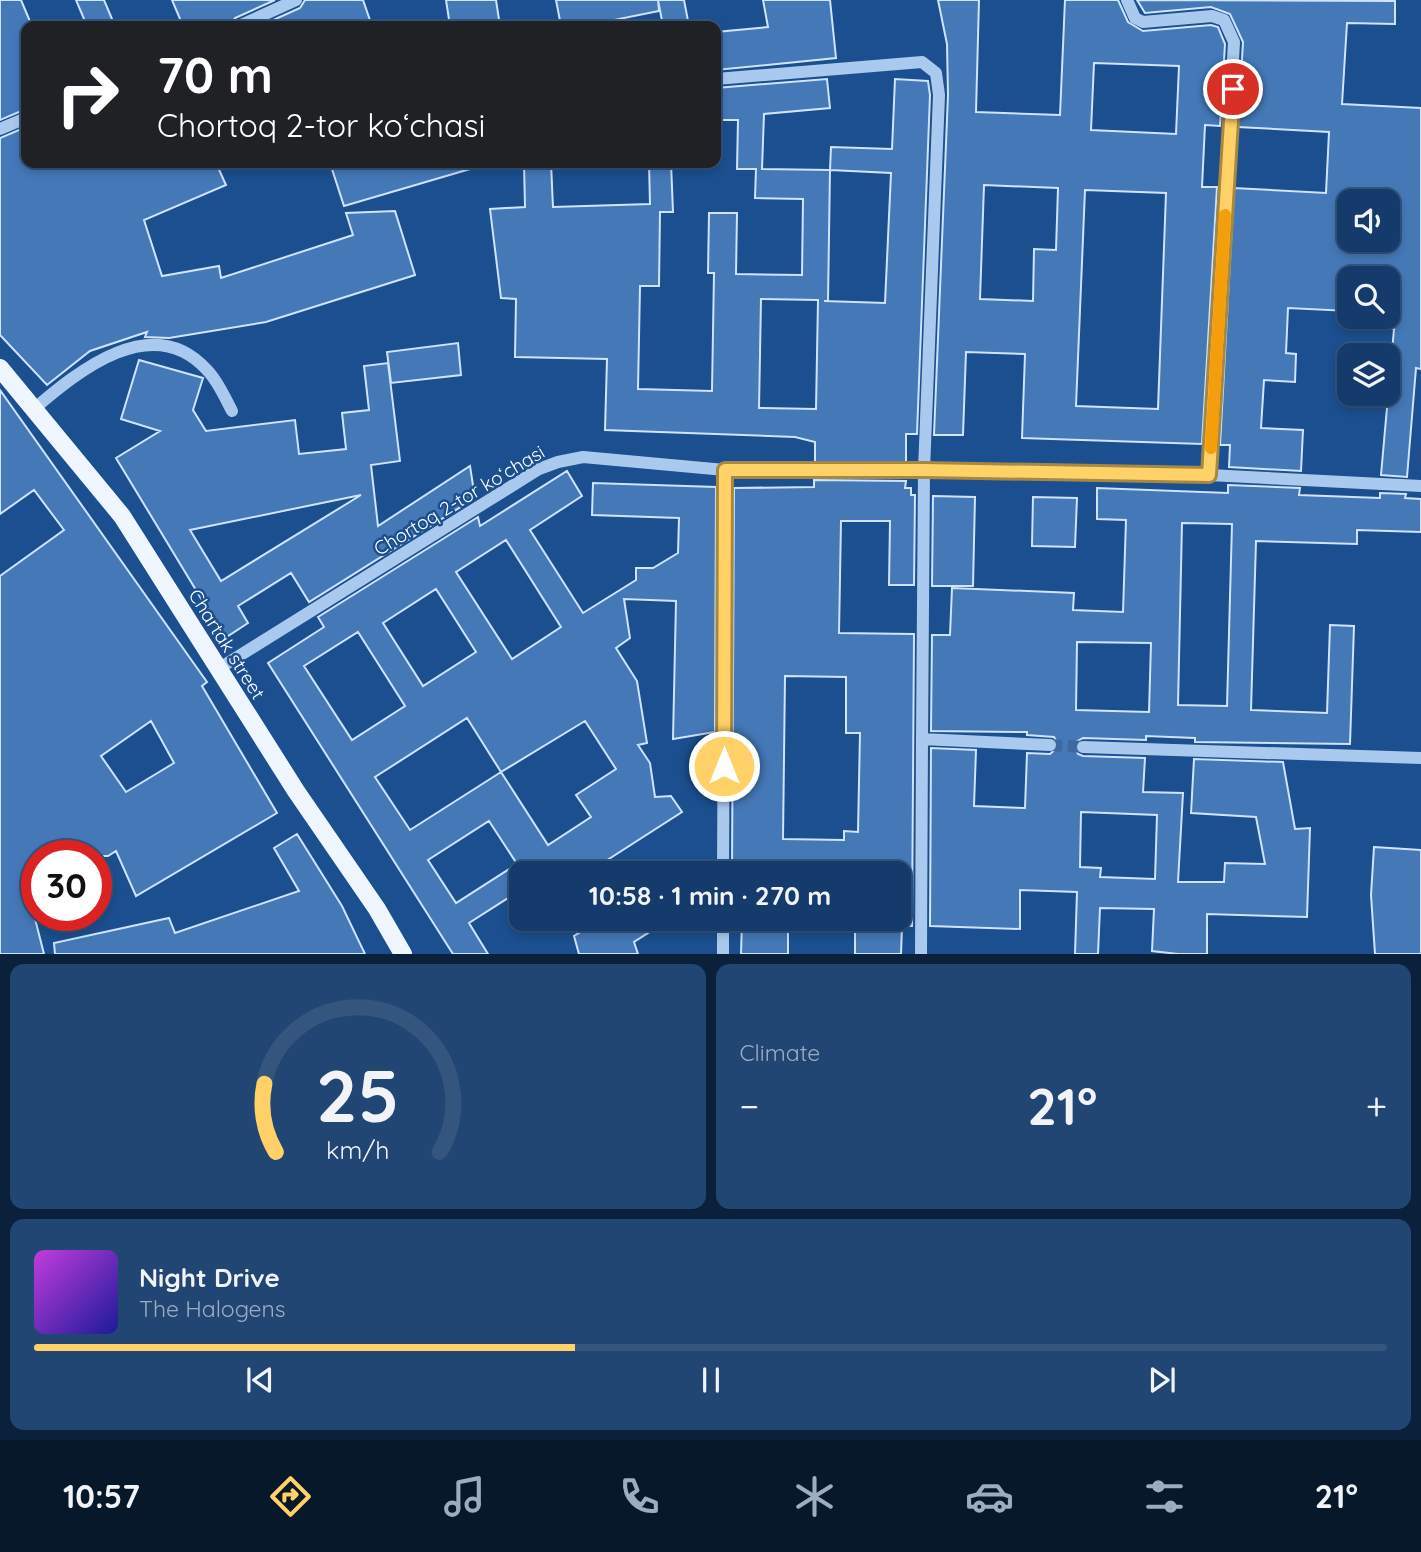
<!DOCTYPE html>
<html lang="en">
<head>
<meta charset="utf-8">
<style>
	body { margin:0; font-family:Quicksand,sans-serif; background:#214673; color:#f1f3f6; height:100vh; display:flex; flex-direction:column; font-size:26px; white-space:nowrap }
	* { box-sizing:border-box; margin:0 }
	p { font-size:23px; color:#9dadc1 }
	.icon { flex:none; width:38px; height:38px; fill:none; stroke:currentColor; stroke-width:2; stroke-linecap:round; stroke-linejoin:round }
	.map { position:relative; height:954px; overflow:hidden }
	.sheet { display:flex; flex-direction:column; gap:10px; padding:10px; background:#0b203b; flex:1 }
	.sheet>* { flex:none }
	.guide { position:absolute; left:21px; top:21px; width:700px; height:147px; border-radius:14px; box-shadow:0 4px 10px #0003,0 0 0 2px #33557e; background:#202124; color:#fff; overflow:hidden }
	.tools { position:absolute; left:1337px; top:189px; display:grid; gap:14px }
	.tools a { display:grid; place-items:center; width:63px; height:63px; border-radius:14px; background:#143b6b; box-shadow:0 4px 10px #0003,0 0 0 2px #33557e; font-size:35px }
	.speed { position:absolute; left:21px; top:840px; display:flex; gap:14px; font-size:35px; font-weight:700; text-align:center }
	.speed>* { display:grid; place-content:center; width:91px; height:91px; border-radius:50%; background:#143b6b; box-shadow:0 4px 10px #0003,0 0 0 2px #33557e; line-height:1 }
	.speed .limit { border:10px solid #d22; background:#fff; color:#111 }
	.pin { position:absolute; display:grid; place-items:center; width:60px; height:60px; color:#fff; margin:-30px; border:4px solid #fff; border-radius:50%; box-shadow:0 2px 7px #0007 }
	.me { position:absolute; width:77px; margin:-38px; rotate:0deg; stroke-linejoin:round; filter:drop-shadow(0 0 5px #0008) }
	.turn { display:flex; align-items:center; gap:24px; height:147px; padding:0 21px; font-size:32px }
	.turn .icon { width:91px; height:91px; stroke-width:2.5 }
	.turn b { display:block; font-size:49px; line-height:60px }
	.big { font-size:52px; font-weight:700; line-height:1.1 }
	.sheet .card { flex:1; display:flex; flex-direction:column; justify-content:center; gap:10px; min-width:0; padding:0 24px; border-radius:14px; background:#214673 }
	.sheet .dial { align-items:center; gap:0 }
	.dial svg { height:182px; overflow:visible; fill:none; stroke:#33557e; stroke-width:7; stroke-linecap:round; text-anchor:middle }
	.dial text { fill:#f1f3f6; stroke:none }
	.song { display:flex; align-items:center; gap:21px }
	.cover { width:84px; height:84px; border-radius:10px; background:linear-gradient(135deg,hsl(290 70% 55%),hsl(240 70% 35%)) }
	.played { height:7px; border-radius:4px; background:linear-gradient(90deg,#ffd166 40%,#33557e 40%) }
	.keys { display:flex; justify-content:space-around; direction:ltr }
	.heat { display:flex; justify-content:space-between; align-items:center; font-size:38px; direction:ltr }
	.sheet .tiles { flex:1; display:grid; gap:10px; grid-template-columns:1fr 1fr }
	.card:last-child { grid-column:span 2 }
	.trip { position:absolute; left:509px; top:861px; width:402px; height:70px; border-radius:14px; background:#143b6b; box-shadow:0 4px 10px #0003,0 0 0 2px #33557e; font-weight:700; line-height:70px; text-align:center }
	.tab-bar { display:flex; height:112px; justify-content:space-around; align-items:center; background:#08182b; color:#9dadc1 }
	.tab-bar .icon { width:49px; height:49px }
	.tab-bar .on { color:#ffd166 }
	.tab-bar b { font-size:32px; color:#f1f3f6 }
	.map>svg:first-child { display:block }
	.building { fill:#4478b7; stroke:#cfe3fa; stroke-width:2; fill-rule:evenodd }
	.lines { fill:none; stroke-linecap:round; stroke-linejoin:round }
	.minor-tunnel { stroke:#3d69a0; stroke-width:12; stroke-dasharray:12 6; stroke-linecap:butt }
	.minor { stroke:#a9c9ee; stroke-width:12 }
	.major { stroke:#f0f6ff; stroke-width:18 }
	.route-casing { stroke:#a68842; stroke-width:18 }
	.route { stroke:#ffd166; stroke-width:12 }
	.slow { stroke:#f59e0b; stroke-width:12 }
	.labels { text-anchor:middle; stroke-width:5; stroke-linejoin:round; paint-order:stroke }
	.street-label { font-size:19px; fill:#fff; stroke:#1b4f8f }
</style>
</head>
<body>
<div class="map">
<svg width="1421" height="954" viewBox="0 0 1421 954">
	<rect width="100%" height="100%" fill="#1b4f8f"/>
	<!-- building -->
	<path class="building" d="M0,0H21L32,26H26V109L0,120Z
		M76,0H104L115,26H87Z
		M172,0H275L235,18L230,26H183Z
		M305,0H363L372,26H260L300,8Z
		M446,0H496L500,26H450Z
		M556,0H658L659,11L609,21L610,26H561Z
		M658,0H684L689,26H663Z
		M763,0H830L836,58L716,70V32L768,27Z
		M938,0H979L976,112L1060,115L1065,0H1118L1128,22L1143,31L1211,25L1218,27L1225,44L1220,126L1205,125L1202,187H1217L1202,444L1022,438L1025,354L966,352L963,435H934L948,95L947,44ZM1094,63L1179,66L1176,134L1091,130ZM984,185L1058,188L1056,250L1034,249L1033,301L980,299ZM1085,190L1166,193L1158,409L1076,406Z
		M1137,0L1395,1V24L1347,23L1342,104L1421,108V369L1416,368L1407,477L1381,475L1394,329L1369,327L1370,317H1388V278H1349V311L1288,308L1286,353L1296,354L1295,382L1264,380L1261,428L1303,430L1301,471L1229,467L1230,445H1220L1234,188L1326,193L1329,132L1238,127L1243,42L1230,14L1211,7L1145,13ZM1349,201H1388V240H1349Z
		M827,79L830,108L764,114L762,169L830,170L831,147L892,149L895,79L928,81L930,95L917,434H906V463L815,462V442L795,437L605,430L607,359L515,357L516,299L501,298L490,209L525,207L524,163H551L553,207L650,204L649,163H671L673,212H660L659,286H640L638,389L712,391L714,273H708L709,213H737L736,274L802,275L803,199L755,198L756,169H737L738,120H716V88ZM830,170L891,173L885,303L824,301H828ZM761,299L818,300L816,409L759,408Z
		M26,127V163H216L226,185L144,220L162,276L219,266L221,278L353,235L346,213L395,211L415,275L266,322L169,338L145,337L147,332L90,351L47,385L0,335V138Z
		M330,163H469L470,169L344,206Z
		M458,343L461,375L391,383L387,352Z
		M139,360L203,378L193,410L206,431L295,420L299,454L346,449L342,413L369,410L364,366L388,363L400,461L371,465L378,526L470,466L475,498L309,602L291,573L238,606L248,623L225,638L116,458L160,431L121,419ZM361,495L221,581L190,530Z
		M0,390L207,682L202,686L277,813L136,896L116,851L108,856H37V904L32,907L44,954H0V576L64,530L34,490L0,514ZM151,721L174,763L126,792L101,756Z
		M567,471L582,496L530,530L583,613L636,580V568H653L678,553L679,518L592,515L593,483L716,487L715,732L673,739L676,601L624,599L630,638L616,648L637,681L647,743L638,745L650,763L655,797L671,796L682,812L587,873L522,871V889L469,923L488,954H453L268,663L324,627L318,617L478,517L480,526ZM506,540L561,627L512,659L456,572ZM436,589L476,652L423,686L383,623ZM358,632L405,706L352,740L304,666ZM467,718L501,772L410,830L375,777ZM585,721L616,769L576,795L591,817L548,845L501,772ZM489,821L517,864L456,903L428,860Z
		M814,480L906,481L905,488H911V495H915L914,585H889L890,521H841L839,633L914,634L912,926H902L901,954H855V919H900V873H732L734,488L814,487ZM785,676L846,677V733H860L858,832L844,831V840L783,839Z
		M1228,485L1300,488L1299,495L1380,498V493L1406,494L1405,498L1421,499V532L1357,530V544L1256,541L1251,710L1327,713L1330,625L1354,626L1350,744L1195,742V738L1146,736V740L1083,738L1076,742L1074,747L1078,754L1083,756L1145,758L1143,792L1183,793L1178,882H1224L1225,863L1265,864L1256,817L1191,813L1194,759L1283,762L1295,829L1310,828L1307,917L1207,914V954H1178L1152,951L1154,909L1100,908L1098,954H1075L1077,892L1020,890V929L930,926L931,748L976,750L974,806L1025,808L1027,753L1050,754L1059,746L1054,737L1027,735V732L931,731L932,635H950L952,588L1074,593L1073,610L1123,612L1126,520L1097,519V488L1228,493ZM1182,523L1232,524L1227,706L1178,705ZM1077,642L1151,643L1149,712L1076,710ZM1081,812L1157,815L1155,879L1100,877L1101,868L1080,867Z
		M933,496L975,497L973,586H932Z
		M1033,497L1077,498L1075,547L1032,546Z
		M297,834L342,906L365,954H55L54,943L169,918L175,933L299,891L274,848Z
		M1374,847L1421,850V954H1375L1371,895Z
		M602,919H670L634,942L638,954H579L574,936Z
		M742,919H788V954H741Z"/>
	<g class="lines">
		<!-- minor-tunnel -->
		<path class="minor-tunnel" d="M1050,745L1083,747"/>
		<!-- minor -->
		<path class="minor" d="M1127,0L1135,18L1143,22L1212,16L1224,20L1234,42L1209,475
			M239,26L296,0
			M716,79L922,62L936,73L939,95L924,470L922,739
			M0,129L26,118
			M34,409C78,371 153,310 207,370C218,381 225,398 232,411
			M218,669L539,469L558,462L583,457L725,470L1209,475L1421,486
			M1083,747L1421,758
			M723,873L725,470
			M723,954V919
			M921,954L922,739L1050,745"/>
		<!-- major -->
		<path class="major" d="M0,368L122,516L296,791L377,909L403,954"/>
	</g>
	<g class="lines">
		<defs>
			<path id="route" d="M724,766L725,470H924L1209,475L1233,89"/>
		</defs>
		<!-- route casing -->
		<use href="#route" class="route-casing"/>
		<!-- route -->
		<use href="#route" class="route"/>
		<!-- slow -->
		<path class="slow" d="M1211,448L1225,215"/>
	</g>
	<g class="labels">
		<!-- street labels -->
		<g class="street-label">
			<text transform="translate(459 500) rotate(-31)" y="7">Chortoq 2-tor koʻchasi</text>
			<text transform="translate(227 644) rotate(58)" y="7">Chartak street</text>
		</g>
	</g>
</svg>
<div class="tools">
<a><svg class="icon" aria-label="sound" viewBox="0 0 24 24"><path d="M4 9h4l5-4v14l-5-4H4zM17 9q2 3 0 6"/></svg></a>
<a><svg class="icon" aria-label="search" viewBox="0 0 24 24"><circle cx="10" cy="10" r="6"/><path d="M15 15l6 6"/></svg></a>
<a><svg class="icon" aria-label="layers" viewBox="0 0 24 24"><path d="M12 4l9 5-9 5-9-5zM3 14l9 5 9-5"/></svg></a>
</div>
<div class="speed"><div class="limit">30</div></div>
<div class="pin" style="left:1233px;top:89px;background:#d93025"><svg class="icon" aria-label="arrive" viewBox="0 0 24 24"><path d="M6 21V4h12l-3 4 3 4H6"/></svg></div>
<svg class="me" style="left:724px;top:766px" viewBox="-20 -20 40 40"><circle r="17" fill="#ffd166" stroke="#fff" stroke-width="3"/><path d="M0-11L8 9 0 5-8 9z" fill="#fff"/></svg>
<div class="trip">10:58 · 1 min · 270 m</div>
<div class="guide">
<div class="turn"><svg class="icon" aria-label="right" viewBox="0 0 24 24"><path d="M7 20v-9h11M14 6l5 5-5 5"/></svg><div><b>70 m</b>Chortoq 2-tor koʻchasi</div></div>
</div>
</div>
<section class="sheet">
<div class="tiles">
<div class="card dial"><svg viewBox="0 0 100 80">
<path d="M14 69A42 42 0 1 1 86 69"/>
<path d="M14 69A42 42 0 0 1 9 39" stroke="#ffd166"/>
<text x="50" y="56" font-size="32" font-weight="700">25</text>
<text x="50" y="72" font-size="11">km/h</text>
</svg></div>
<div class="card"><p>Climate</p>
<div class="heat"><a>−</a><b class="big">21°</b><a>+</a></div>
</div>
<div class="card">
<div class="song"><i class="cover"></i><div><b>Night Drive</b><p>The Halogens</p></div></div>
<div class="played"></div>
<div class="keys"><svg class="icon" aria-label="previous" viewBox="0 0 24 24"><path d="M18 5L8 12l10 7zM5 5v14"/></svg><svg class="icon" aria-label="pause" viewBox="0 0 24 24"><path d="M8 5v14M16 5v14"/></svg><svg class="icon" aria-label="next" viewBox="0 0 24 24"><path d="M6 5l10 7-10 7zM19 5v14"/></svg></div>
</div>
</div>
</section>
<nav class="tab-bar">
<b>10:57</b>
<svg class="icon on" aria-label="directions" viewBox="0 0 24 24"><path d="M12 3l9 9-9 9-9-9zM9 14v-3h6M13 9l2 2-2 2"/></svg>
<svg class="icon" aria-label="music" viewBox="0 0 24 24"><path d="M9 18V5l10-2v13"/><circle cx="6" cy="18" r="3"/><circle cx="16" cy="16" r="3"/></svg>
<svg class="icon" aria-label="phone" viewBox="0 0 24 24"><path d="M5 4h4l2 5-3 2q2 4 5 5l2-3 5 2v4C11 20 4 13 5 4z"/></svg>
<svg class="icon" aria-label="climate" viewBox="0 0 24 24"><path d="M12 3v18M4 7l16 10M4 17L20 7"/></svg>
<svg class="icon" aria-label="car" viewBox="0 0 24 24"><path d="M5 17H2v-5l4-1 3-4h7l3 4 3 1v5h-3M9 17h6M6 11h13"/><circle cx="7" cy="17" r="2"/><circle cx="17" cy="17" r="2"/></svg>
<svg class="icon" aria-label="filters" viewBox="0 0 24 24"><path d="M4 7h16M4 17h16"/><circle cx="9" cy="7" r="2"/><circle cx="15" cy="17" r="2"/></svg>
<b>21°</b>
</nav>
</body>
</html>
